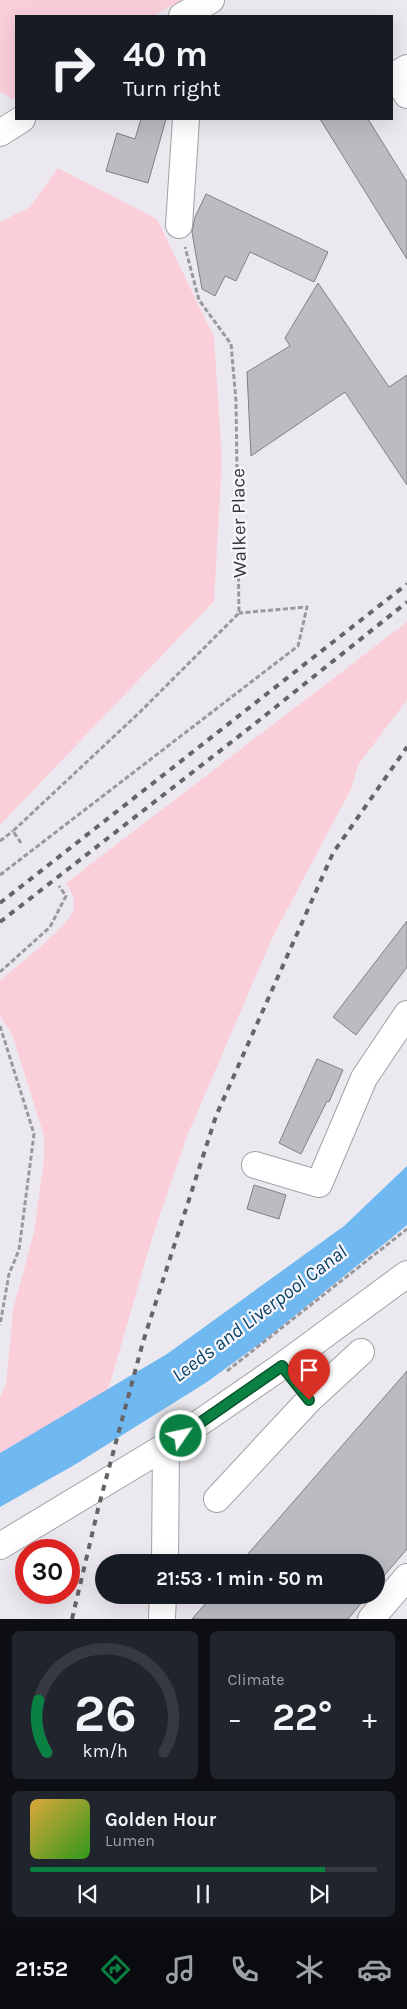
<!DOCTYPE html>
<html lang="en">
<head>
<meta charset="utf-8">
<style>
	body { margin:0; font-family:Karla,sans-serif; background:#20242c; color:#f1f3f6; height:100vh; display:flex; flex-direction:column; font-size:19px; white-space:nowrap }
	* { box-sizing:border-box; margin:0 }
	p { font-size:16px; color:#9ea1a6 }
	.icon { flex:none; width:28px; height:28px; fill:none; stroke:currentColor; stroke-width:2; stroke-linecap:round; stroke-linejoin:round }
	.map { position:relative; height:1619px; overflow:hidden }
	.panel { display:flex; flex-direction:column; gap:12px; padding:12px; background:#0d0f14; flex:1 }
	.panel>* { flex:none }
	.hud { position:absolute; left:15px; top:15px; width:378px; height:105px; border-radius:0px; box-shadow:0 5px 20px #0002; background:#171b24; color:#f1f3f6; overflow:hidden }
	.speed { position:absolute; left:15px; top:1539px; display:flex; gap:10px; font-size:25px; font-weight:700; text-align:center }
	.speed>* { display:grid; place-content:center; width:65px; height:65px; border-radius:50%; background:#171b24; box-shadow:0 5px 20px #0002; line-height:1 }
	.speed .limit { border:8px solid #d22; background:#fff; color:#111 }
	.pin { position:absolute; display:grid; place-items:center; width:42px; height:42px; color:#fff; margin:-51px -21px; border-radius:50% 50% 50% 0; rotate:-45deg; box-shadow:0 0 5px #0007 }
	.pin .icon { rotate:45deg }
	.me { position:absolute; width:55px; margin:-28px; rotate:56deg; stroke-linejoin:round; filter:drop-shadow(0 0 4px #0008) }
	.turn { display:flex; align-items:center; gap:18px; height:105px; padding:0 25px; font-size:22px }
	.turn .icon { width:65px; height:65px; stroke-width:2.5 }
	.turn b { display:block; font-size:35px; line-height:42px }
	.big { font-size:38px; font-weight:700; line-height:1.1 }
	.panel .card { flex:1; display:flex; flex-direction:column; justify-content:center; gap:8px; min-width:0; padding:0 18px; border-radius:8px; background:#20242c }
	.panel .dial { align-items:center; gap:0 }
	.dial svg { height:130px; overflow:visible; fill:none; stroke:#363941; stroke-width:7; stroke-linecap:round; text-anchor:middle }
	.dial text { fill:#f1f3f6; stroke:none }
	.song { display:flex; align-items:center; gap:15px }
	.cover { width:60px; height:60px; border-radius:8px; background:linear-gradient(135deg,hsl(40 70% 55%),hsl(110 70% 35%)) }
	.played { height:5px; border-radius:2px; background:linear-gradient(90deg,#0b8043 85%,#363941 85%) }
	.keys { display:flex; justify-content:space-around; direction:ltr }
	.heat { display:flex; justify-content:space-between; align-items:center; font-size:28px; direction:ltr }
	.panel .tiles { flex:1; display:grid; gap:12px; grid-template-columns:1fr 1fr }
	.card:last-child { grid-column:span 2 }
	.trip { position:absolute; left:95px; top:1554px; width:290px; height:50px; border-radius:25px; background:#171b24; box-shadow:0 5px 20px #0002; font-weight:700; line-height:50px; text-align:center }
	.tabs { display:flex; height:80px; justify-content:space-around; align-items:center; background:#090b0e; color:#9ea1a6 }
	.tabs .icon { width:35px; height:35px }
	.tabs .active { color:#0b8043 }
	.tabs b { font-size:22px; color:#f1f3f6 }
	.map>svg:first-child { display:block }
	.green { fill:#fbcfda }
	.water { fill:#6fb9f0 }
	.building { fill:#bbbcc2; stroke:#7e8085 }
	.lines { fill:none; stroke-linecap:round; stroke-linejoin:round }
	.minor-casing { stroke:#a3a1a6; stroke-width:28 }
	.path { stroke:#99989c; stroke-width:3; stroke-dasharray:5 2.5; stroke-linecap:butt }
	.minor { stroke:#fff; stroke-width:26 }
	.rail { stroke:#666467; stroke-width:4; stroke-dasharray:6 6; stroke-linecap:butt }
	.route-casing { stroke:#07532c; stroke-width:12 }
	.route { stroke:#0b8043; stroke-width:9 }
	.labels { text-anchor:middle; stroke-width:4.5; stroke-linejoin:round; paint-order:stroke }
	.street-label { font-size:19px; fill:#343335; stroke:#f8f6fc }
	.water-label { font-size:20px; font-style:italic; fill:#064366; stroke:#f8f6fc }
</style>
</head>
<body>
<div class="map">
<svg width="407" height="1619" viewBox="0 0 407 1619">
	<rect width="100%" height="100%" fill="#ebe9ef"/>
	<!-- green -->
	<path class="green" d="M0,0H181L154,16H16V101L0,91Z
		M58,168L157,219L214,337L222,461L214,601L0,825V222L30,207Z
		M407,622V700L358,765L352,787L272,938L187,1136L153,1235L108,1390L0,1453V1397L6,1384L13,1310L34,1232L44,1159V1136L12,1034L0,1016V981C15,967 71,925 74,908C76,898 70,891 66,883Z"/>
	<!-- water -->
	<path class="water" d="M407,1166V1225L395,1235L262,1342L207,1382L76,1464L0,1507V1453L167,1354L344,1226Z"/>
	<!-- building -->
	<path class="building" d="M141,119H166L148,183L106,171L117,133L135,139Z
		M320,119H368L407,182V259Z
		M206,194L328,252L314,282L250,252L236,281L225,276L215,296L202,289L192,232L195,217Z
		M318,283L389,387L407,375V485L345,392L251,456L247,372L290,346L285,338Z
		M407,921V967L356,1035L333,1017Z
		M317,1059L343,1070L329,1102L327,1101L301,1154L279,1143Z
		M254,1185L286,1195L279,1219L247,1209Z
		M407,1371V1549L376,1585V1562H241Z
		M213,1595H368L348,1619H192Z"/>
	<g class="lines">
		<defs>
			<path id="minor" d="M182,16L211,0
				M407,68L395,75L407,95
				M0,133L22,119
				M179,225L186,119
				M255,1165L319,1184L364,1078L407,1014
				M217,1499L309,1400L361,1352
				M0,1546L166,1446L282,1366L407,1274
				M165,1562L166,1446
				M162,1619L163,1595
				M371,1619L407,1577"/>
		</defs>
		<!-- minor casing -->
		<use href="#minor" class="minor-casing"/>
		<!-- path -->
		<path class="path" d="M0,841L13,831
			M21,843L13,831L140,712L239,613L236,401L231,344L199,300L185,247
			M0,875L298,646L307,607L239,613
			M0,972L50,927L66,896L59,886
			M0,1026L34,1134L19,1250L9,1274L0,1325
			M227,1371L407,1229"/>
		<!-- minor -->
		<use href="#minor" class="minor"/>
		<!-- rail -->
		<path class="rail" d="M0,903L407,584
			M0,922L252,726L407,602
			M72,1619L99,1505L143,1342L216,1116L333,853L407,747"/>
	</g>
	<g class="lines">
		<defs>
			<path id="route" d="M181,1436L282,1366L309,1400"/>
		</defs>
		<!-- route casing -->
		<use href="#route" class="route-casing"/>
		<!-- route -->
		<use href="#route" class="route"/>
	</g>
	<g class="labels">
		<!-- street labels -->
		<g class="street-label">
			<text transform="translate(238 523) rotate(-91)" y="7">Walker Place</text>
		</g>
		<!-- water labels -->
		<g class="water-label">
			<text transform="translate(259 1313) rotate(-37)" y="7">Leeds and Liverpool Canal</text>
		</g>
	</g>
</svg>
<div class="speed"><div class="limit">30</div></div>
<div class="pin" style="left:309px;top:1400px;background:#d93025"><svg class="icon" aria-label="arrive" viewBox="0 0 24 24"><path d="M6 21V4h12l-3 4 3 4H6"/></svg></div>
<svg class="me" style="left:181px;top:1436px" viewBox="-20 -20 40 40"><circle r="17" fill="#0b8043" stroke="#fff" stroke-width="3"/><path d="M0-11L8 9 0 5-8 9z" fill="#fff"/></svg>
<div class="trip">21:53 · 1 min · 50 m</div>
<div class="hud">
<div class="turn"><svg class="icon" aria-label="right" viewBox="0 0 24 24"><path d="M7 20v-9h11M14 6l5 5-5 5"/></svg><div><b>40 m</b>Turn right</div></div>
</div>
</div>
<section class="panel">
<div class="tiles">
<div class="card dial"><svg viewBox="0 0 100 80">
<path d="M14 69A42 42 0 1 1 86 69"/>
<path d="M14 69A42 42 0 0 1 9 37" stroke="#0b8043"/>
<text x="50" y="56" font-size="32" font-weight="700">26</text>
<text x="50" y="72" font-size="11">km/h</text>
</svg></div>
<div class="card"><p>Climate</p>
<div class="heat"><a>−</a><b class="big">22°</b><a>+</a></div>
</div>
<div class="card">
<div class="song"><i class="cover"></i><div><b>Golden Hour</b><p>Lumen</p></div></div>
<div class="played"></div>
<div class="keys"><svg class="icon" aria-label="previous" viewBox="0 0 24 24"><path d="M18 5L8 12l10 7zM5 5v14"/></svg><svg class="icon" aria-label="pause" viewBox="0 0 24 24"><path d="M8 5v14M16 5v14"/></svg><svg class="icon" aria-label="next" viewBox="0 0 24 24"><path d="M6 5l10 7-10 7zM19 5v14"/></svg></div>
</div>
</div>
</section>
<nav class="tabs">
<b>21:52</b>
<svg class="icon active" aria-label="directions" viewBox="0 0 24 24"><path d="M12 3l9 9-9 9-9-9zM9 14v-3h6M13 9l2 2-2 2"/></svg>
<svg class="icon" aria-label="music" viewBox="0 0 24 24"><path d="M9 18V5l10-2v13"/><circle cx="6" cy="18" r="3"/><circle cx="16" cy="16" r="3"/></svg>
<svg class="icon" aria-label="phone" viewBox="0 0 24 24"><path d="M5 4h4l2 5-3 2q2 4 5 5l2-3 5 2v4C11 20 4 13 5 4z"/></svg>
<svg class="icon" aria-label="climate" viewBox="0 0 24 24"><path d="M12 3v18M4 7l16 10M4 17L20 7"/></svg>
<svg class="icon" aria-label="car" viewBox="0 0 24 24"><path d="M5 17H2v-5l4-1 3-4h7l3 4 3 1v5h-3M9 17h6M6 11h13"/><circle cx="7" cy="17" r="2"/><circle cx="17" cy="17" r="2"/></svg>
</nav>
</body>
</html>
